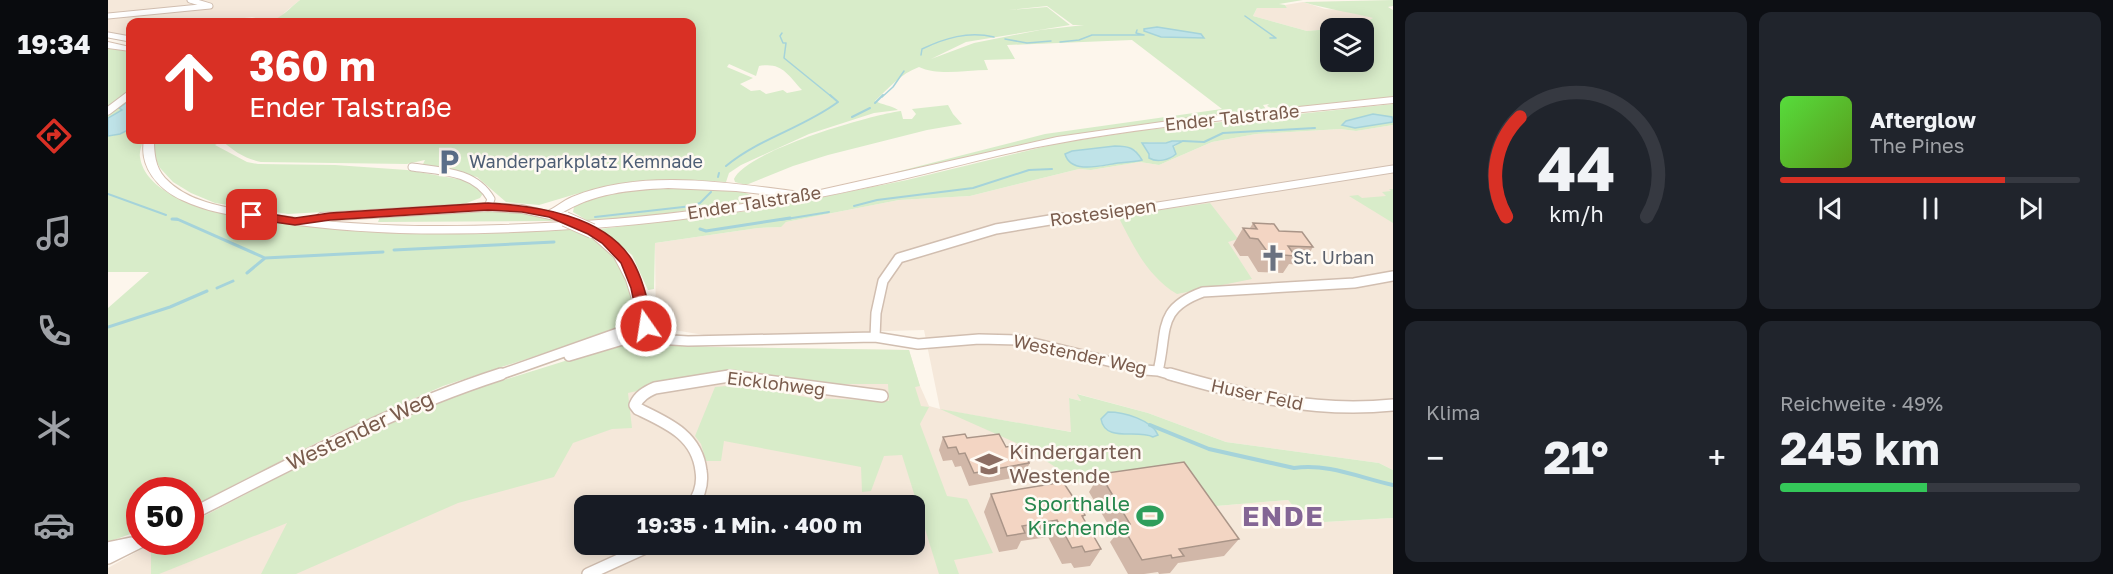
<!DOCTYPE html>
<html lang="de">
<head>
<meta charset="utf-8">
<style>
	body { margin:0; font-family:"Golos Text",sans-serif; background:#20242c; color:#f1f3f6; height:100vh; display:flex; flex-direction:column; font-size:22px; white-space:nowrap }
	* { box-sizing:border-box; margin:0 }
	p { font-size:20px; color:#9ea1a6 }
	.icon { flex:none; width:33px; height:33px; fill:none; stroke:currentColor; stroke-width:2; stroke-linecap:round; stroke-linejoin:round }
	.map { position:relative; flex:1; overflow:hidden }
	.drawer { display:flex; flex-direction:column; gap:12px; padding:12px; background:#0d0f14; width:720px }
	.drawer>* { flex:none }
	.guide { position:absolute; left:18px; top:18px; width:570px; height:126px; border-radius:12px; box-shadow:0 3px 15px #0003; background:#d93025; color:#fff; overflow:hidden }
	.tools { position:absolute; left:1212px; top:18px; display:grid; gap:12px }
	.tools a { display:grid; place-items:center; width:54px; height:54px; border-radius:12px; background:#171b24; box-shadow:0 3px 15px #0003; font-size:30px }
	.speed { position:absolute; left:18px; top:477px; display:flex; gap:12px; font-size:30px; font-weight:700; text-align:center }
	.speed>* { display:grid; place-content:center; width:78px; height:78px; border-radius:50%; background:#171b24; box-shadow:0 3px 15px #0003; line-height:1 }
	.speed .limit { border:9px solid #d22; background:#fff; color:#111 }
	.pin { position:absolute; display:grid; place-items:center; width:51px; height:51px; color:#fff; margin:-26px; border-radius:12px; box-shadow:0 3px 9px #0006 }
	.me { position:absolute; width:66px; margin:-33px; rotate:347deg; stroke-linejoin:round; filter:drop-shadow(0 0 4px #0008) }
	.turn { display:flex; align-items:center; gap:21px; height:126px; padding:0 24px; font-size:27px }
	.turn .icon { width:78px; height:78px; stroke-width:2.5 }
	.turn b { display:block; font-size:42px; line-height:51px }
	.big { font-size:45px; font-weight:700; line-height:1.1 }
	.drawer .tile { flex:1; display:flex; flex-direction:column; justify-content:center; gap:9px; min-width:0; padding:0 21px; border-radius:12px; background:#20242c }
	.drawer .dial { align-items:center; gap:0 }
	.dial svg { height:156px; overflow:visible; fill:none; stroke:#363941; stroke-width:7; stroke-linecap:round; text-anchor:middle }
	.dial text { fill:#f1f3f6; stroke:none }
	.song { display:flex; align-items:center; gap:18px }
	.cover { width:72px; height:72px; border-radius:9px; background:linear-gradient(135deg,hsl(110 70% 55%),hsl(90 70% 35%)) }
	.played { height:6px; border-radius:3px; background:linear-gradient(90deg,#d93025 75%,#363941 75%) }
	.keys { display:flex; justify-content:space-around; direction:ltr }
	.heat { display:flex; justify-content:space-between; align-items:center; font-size:33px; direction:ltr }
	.charge { height:9px; border-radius:4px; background:linear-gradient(90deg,#34c759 49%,#363941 0) }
	.drawer .tiles { flex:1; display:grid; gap:12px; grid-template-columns:repeat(2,1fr) }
	.trip { position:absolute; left:466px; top:495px; width:351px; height:60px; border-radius:12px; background:#171b24; box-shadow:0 3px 15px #0003; font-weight:700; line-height:60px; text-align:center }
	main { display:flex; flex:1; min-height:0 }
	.menu { display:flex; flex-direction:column; width:108px; justify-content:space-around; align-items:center; background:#090b0e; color:#9ea1a6 }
	.menu .icon { width:42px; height:42px }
	.menu .selected { color:#d93025 }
	.menu b { font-size:27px; color:#f1f3f6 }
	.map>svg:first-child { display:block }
	.residential { fill:#f5e8da; fill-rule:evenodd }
	.green { fill:#d8ecc9; fill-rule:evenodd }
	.water { fill:#bfe3e8; stroke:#a5d3da; stroke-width:1.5 }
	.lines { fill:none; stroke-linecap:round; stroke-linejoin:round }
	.stream-far3 { stroke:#a5d3da; stroke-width:1.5 }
	.stream-far2 { stroke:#a5d3da; stroke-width:2 }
	.stream-far1 { stroke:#a5d3da; stroke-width:3 }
	.stream { stroke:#a5d3da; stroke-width:4 }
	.street-far3-casing { stroke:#d1beb0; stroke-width:7 }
	.street-far2-casing { stroke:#d1beb0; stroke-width:9 }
	.street-far1-casing { stroke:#d1beb0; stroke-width:12 }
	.street-casing { stroke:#d1beb0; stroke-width:14 }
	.secondary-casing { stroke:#d6c0b0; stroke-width:2 }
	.street-far3 { stroke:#fff; stroke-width:5 }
	.street-far2 { stroke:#fff; stroke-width:7 }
	.street-far1 { stroke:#fff; stroke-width:9 }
	.street { stroke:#fff; stroke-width:11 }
	.secondary { fill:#fff; fill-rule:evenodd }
	.secondary-bridge-casing { stroke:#d6c0b0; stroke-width:16; stroke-linecap:butt }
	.secondary-bridge { stroke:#fff; stroke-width:14 }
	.wall { fill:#d1b7a8 }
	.building { fill:#f3d5c3; stroke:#aa9588; stroke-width:1.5 }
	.route { fill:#d93025; stroke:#8d1f18; stroke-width:1.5 }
	.labels { text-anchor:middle; stroke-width:5; stroke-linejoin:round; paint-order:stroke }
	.street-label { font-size:18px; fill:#7a5c4d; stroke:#fffaf3 }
	.service-label { font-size:18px; fill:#4e5e75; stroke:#fffaf3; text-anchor:start }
	.worship-label { font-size:18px; fill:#5b616d; stroke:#fffaf3; text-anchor:start }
	.near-street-label { font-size:21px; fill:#7a5c4d; stroke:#fffaf3 }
	.near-education-label { font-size:21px; fill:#785e54; stroke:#fffaf3; text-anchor:start }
	.near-leisure-label { font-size:21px; fill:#27864d; stroke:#fffaf3; text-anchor:end }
	.near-district-label { font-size:28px; font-weight:bold; letter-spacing:1.5px; fill:#846695; stroke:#fffaf3 }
</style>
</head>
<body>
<main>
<nav class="menu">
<b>19:34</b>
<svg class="icon selected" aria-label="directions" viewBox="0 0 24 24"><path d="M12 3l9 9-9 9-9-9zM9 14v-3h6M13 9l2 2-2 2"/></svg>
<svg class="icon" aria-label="music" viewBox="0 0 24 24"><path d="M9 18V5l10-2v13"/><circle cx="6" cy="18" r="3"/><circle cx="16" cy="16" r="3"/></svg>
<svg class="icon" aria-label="phone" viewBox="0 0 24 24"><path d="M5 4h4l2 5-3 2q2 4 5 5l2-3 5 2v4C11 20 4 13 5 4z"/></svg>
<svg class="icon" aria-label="climate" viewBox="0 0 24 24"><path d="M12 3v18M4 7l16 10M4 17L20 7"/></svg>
<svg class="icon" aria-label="car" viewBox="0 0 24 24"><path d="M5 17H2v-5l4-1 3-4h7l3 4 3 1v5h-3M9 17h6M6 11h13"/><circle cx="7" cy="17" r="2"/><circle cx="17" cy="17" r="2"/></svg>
</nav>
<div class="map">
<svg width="1285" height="574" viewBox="0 0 1285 574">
	<rect width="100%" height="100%" fill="#fdf6ec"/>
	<!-- residential -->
	<path class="residential" d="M0,0H192L176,13L174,17L162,22L144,17L106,22H22V37L0,34Z
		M1195,2L1217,9L1232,10L1266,18L1249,27L1199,31L1145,16L1149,8H1179L1177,5Z
		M1285,125V470L1271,463L1118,442L1040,413L970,394L973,401L961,398L964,432L835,410L1071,471L1097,507L1180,500L1200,523L1285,518V574H0V568L46,542H82L83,523L537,342L602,347L801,350L812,386L821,406L832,409L816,330L602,336L548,327L547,243L650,228L672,227L678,222L791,200L862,196L971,169L983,170L1032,162L1051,165L1104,142L1148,134L1232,129L1248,131ZM477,506H807V544H477Z"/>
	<!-- green -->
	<path class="green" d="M192,0H1195L1171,4L1177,5L1179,8H1149L1145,16L1199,31L1222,29V62H1256V28H1225L1249,27L1265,18C1242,12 1218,9 1195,2L1285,0V6L1280,7L1285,10V98L1169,111L1159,106L1161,104L1155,105L1160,112L1022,126L941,139L792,173L788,172L937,134L1114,109L1024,40L899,45L907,59L876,60L880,70C858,70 830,76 811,67C792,74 782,87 767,101C775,105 782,105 790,110L766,113L701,134L633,165L621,173L618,182L578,180L515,185L468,194L431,205L398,202L369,177L314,166L317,160L299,164L153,162C137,159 126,151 114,141L107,145L139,162L150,164L227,165L299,170L361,181L376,192L372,198L356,204L180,214L107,203L83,193L65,182L52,168L44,153L46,140H376L374,141L378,142L382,140H584V22H162C174,17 182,8 192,0ZM939,6L965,25H976L932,30L866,43L823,59L858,42L962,25L939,7L900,10ZM621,64L648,76L651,66C674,62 679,74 694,90L679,93L675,90L658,94L652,90L643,91L632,84L645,78L619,67Z
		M0,48L22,52V100L12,108L14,110L0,118Z
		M1285,104V118C1268,113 1257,113 1247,128L1285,122V125L1248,131L1232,129L1148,134L1104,142L1051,165L1032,162L983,170L971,169L862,196L791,200L678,222L673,227L650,228L547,243L546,289L540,290L524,255L492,229L655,209L799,180L947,144L1028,131ZM1064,141L1073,142L1064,148L1065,157L1055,160L1041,158V154L1035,145C1041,139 1054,145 1064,141ZM1007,146L1028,150C1009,167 986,171 963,161L964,151Z
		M840,105L845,114L854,124L819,130L720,155L685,166L638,185L627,182L626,179C638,151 762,115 793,111L795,119H804L808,114L804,109Z
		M22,129V140H35C34,145 31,152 32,157C44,244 353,232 420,231C435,231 451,228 466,230C492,233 531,279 527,306C526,313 520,321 517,327L335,386L224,435L83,507L82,490H32L31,531L0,542V308L41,272H0V136L12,134Z
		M577,187C600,188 633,185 652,201L530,217L480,221L465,212L466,207C498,188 540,190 577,187Z
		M1281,189H1285V223L1241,196L1250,195L1254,198L1278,196L1274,192L1283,191Z
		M1102,203L1130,239L1120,242L1144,279L1069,294C1040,277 1025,246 1010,216Z
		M377,212C394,212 432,210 445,221L270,222L272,217Z
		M537,342L602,347L801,350L812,386L807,387L813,406L821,407L812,424L839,496L859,499L885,553L846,560L851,574H831L794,455L776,456L763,491L754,492L753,467L616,441L613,461H598L593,444L587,436L607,387L631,385L703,398L781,401L780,384H711L646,372L604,374L520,393L524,428L504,429L465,443L446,477L350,503L188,574H153L179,523L51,574H43V543L82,542L83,523L229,446L338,398L508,345Z
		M969,394L1040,413L1118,442L1271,463L1285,470V518L1200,523L1180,500L1097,507L1071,471L972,483L915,446L832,409L963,432L961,398L973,401Z"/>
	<!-- water -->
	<path class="water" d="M1049,27L1093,34L1096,38L1053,37L1036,31V29Z
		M22,100V129L12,134L0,136V118L14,110L11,108Z
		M1265,114L1284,117L1285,122L1247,128L1234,125L1238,121Z
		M1064,141H1075L1065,146L1068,154C1061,160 1049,163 1041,158V154L1034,143H1058Z
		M1007,146C1021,146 1027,148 1034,160C1026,162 1018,162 1010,163C995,165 963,175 957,154L964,151Z
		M1000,412C1016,412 1044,420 1050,435L1045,437C1029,429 997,443 993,419Z"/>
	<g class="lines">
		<!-- stream-far3 -->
		<path class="stream-far3" d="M1137,16L1168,38H1162
			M674,33L672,36L675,43H678L676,58L724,97
			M897,39L919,43L943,41
			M952,42L971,40L984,35H1036L1028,33L1029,30
			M813,55L814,49C837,38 860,31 886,37
			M774,97L785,87L796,71"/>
		<!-- stream-far2 -->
		<path class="stream-far2" d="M767,103L775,95
			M744,117L762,108
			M1075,141L1096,142L1115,133L1207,128
			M618,166C652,138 695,128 730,102L722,95
			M610,177L611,173
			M0,194L58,215
			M746,206L769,200L865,188L921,170L944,169
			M487,217L584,206L592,203L603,192
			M64,219L70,220
			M672,220L721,212"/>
		<!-- stream-far1 -->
		<path class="stream-far1" d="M64,219H69L157,258L275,252
			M592,229L598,231L682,218
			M286,250L446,242
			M139,273L157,258
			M109,288L125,281
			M0,327L62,307L99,291"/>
		<!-- stream -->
		<path class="stream" d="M1042,425L1101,449L1186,468C1221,463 1252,478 1285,485"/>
		<defs>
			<path id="street-far3" d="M0,16L102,6L82,0
				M97,22H103
				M0,35L22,39
				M19,97L22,95"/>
			<path id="street-far2" d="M0,111L21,95
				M304,167C333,171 367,171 383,199L380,207
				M945,220L1018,211L1285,169"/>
			<path id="street-far1" d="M767,337L768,313L775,281L791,258L888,229L954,218
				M461,356L518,339L535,330
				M1050,371L1067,376
				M388,376L524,328L535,330L548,339L580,341L767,337L810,344L871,339L913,340L1037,370L1050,371C1060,331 1048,309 1095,292L1246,283L1285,276"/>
			<path id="street" d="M1062,374C1138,396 1205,413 1285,405
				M584,506C591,496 595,483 593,471C589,435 559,423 530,409L527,405C531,396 538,392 547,388L621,376L774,396
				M82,515C184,463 284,409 393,374
				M0,548L23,543
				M0,558L32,542
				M480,574L546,544"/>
			<path id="secondary" d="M0,42L22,47V51L0,48Z
				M1285,97V103C1172,115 1058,123 946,144C884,155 822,174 760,187C670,207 578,221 486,228C521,244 539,287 545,323L540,334L535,335L529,332H519L517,328L526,306L518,280L506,257L480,234L478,231L480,228C374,235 268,238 162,221C133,217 101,213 74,200C50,189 31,167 36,140H46C46,153 47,167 57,178C82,205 124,208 159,214C257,229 356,228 456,222L414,213L380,211L212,221L206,217L212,213L380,203L414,205L440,211C448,207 455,201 464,197C532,169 614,182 685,191L689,192L690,195L949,137L1075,119ZM560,188L628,191L679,197C606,209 533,218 459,222L463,219L461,216L452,214C486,193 521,190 560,188Z"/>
		</defs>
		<!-- street-far3 casing -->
		<use href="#street-far3" class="street-far3-casing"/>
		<!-- street-far2 casing -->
		<use href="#street-far2" class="street-far2-casing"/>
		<!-- street-far1 casing -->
		<use href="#street-far1" class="street-far1-casing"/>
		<!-- street casing -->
		<use href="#street" class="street-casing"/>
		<!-- secondary casing -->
		<use href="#secondary" class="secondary-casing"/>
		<!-- street-far3 -->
		<use href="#street-far3" class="street-far3"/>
		<!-- street-far2 -->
		<use href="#street-far2" class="street-far2"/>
		<!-- street-far1 -->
		<use href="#street-far1" class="street-far1"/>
		<!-- street -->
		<use href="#street" class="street"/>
		<!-- secondary -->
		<use href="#secondary" class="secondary"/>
		<defs>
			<path id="secondary-bridge" d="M457,219L484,231"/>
		</defs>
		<!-- secondary-bridge casing -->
		<use href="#secondary-bridge" class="secondary-bridge-casing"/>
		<!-- secondary-bridge -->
		<use href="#secondary-bridge" class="secondary-bridge"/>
	</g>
	<!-- wall -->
	<path class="wall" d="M1145,223L1205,247L1194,265L1181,264L1175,273L1150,272L1140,256H1132L1125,245L1135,228H1142Z
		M835,437L859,438L898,447L926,455L915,476L861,486L853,466L847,467L844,460L835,461L831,450Z
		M992,474L1131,539L1116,556L1070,563L1062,573L1051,574L1050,572L1036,574H1020L1002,542L1007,536L981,492Z
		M883,494L977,515L975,518L993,549L982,566L966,568L963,563L954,564L940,537L913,541L909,549L891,552L876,512Z"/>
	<!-- building -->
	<path class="building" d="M1145,223L1166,224L1171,231L1194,232L1205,247L1180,246L1187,256L1161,254L1150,239L1142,238L1135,228L1149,229Z
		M857,434L859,438L891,434L898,447L920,444L926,455L918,457L921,463L866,473L857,453L851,454L848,447L840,448L835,437Z
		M1076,462L1131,539L1071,549L1076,556L1064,558L1063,555L1034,560L1014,525L1022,524L992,474Z
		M955,482L977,515L974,516L993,549L977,552L974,546L964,548L949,520L914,526L917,533L899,536L883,494Z"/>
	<!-- route -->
	<path class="route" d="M380,203C428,206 496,215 524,260C536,280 540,304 545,326L543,329H533L531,326L523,288L513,263L494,243L480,234L441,217L414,212L380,210L222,220L187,225L144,219L138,215L144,211L187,218L222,213Z"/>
	<!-- icons -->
	<defs>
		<symbol id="parking-bare" viewBox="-9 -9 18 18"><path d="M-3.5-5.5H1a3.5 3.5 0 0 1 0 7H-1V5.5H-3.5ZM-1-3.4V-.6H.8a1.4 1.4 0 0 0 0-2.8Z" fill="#5c6f8a" stroke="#fffaf3" stroke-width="2.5" paint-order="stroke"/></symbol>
		<symbol id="church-bare" viewBox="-9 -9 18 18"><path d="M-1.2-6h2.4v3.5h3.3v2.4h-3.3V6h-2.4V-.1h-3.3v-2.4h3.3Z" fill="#6b7280" stroke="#fffaf3" stroke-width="2.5" paint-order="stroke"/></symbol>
		<symbol id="school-bare" viewBox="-9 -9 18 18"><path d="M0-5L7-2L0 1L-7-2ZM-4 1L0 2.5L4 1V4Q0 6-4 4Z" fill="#8d6e63" stroke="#fffaf3" stroke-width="2.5" paint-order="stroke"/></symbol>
		<symbol id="stadium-bare" viewBox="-9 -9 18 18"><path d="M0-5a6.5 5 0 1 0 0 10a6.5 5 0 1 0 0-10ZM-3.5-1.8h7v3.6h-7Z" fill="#2e9e5b" stroke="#fffaf3" stroke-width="2.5" paint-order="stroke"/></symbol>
	</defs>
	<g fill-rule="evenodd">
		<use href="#parking-bare" x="322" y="143" width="38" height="38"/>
		<use href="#church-bare" x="1146" y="239" width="38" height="38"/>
		<use href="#school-bare" x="862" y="445" width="38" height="38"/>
		<use href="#stadium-bare" x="1023" y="497" width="38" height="38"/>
	</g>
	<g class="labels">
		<!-- street labels -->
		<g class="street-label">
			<text transform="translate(1124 118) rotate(-6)" y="6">Ender Talstraße</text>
			<text transform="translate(646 203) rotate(-9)" y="6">Ender Talstraße</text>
			<text transform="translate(995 213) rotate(-8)" y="6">Rostesiepen</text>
			<text transform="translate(972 355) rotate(12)" y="6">Westender Weg</text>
			<text transform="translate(668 384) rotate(7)" y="6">Eicklohweg</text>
			<text transform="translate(1149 395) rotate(12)" y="6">Huser Feld</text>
		</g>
		<!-- service labels -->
		<g class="service-label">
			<text x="361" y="168">Wanderparkplatz Kemnade</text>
		</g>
		<!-- worship labels -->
		<g class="worship-label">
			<text x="1185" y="264">St. Urban</text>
		</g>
		<!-- near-street labels -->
		<g class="near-street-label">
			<text transform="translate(252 431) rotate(-25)" y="7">Westender Weg</text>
		</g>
		<!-- near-education labels -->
		<g class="near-education-label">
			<text x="901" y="459">Kindergarten<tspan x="901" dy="24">Westende</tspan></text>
		</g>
		<!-- near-leisure labels -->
		<g class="near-leisure-label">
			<text x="1022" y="511">Sporthalle<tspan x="1022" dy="24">Kirchende</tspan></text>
		</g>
		<!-- near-district labels -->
		<g class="near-district-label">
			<text x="1175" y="526">ENDE</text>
		</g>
	</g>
</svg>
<div class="tools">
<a><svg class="icon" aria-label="layers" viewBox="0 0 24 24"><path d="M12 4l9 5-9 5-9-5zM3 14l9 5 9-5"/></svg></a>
</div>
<div class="speed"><div class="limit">50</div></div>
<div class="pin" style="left:144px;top:215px;background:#d93025"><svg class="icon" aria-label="arrive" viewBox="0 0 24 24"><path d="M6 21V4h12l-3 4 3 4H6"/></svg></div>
<svg class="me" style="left:538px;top:326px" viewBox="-20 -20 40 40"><circle r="17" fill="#d93025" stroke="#fff" stroke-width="3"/><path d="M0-11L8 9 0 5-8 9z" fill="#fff"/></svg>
<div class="trip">19:35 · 1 Min. · 400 m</div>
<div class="guide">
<div class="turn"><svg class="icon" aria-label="ahead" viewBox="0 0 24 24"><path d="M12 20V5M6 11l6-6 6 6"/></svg><div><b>360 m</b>Ender Talstraße</div></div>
</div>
</div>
<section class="drawer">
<div class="tiles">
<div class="tile dial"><svg viewBox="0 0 100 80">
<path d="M14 69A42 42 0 1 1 86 69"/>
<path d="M14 69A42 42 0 0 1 21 18" stroke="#d93025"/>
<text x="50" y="56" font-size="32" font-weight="700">44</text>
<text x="50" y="72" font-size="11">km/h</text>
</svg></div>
<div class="tile">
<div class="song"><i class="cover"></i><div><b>Afterglow</b><p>The Pines</p></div></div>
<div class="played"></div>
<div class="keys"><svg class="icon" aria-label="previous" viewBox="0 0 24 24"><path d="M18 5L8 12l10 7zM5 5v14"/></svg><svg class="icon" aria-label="pause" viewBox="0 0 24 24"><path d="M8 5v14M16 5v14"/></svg><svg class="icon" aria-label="next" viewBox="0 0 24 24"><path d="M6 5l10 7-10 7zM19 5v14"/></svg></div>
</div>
<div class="tile"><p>Klima</p>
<div class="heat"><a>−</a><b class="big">21°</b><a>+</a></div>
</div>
<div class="tile"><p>Reichweite · 49%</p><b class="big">245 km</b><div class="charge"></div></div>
</div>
</section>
</main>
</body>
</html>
